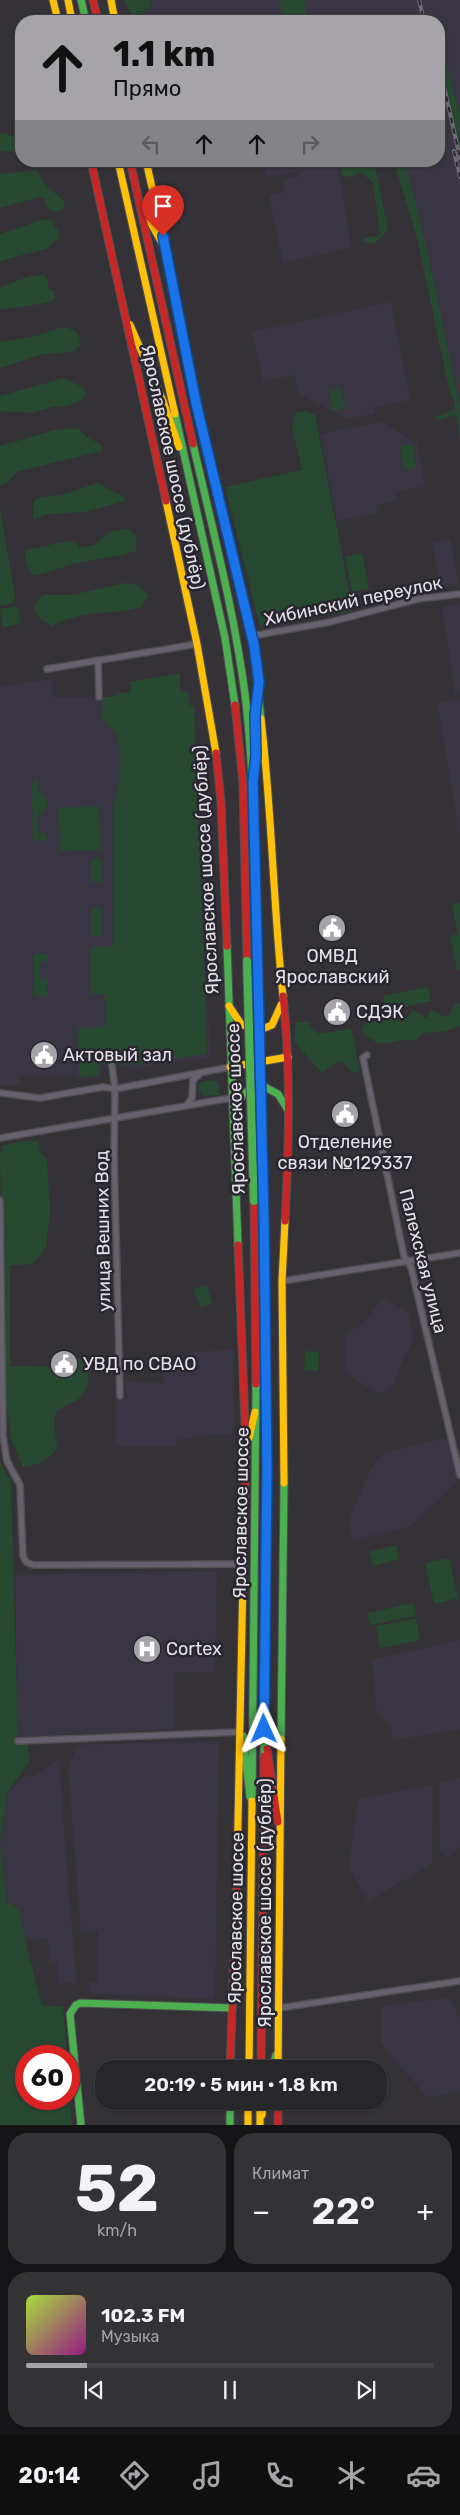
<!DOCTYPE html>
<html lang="ru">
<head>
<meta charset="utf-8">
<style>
	body { margin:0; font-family:Rubik,sans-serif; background:#333235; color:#f1f3f6; height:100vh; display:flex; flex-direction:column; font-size:19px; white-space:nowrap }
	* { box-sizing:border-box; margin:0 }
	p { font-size:16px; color:#a4a5a8 }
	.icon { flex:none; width:28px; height:28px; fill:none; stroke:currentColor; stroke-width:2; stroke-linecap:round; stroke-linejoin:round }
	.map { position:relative; height:2125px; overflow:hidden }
	.details { display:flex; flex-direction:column; gap:8px; padding:8px; background:#151517; flex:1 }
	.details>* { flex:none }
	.top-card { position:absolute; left:15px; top:15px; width:430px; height:152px; border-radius:20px; box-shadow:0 1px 4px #0004,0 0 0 1px #434346; background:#a6a4a9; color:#111; overflow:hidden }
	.speed { position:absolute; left:15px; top:2045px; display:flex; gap:10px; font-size:25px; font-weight:700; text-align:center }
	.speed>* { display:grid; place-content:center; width:65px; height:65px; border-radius:50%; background:#272629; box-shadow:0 1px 4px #0004,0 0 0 1px #434346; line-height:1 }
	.speed .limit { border:8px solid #d22; background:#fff; color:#111 }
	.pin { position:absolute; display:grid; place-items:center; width:42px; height:42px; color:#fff; margin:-51px -21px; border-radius:50% 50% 50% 0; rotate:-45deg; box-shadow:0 0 5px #0007 }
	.pin .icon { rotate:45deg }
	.me { position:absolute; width:55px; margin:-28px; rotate:359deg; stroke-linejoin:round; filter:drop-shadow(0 0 4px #0008) }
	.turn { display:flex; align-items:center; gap:18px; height:105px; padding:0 15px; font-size:22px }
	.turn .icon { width:65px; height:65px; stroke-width:2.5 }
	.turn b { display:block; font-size:35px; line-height:42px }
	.lanes { display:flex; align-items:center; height:48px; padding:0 15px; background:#0003; justify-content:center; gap:25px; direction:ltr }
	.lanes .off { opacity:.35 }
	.big { font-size:38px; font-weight:600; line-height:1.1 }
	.details .tile { flex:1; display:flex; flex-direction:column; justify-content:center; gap:8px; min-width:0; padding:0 18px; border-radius:20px; background:#333235 }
	.details .dial { align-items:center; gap:0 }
	.dial b { font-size:65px; line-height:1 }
	.song { display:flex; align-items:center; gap:15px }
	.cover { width:60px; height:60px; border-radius:8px; background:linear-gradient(135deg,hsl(80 70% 55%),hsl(310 70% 35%)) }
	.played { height:5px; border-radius:2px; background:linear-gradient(90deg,#a6a4a9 15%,#434346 15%) }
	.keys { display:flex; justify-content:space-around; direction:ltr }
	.heat { display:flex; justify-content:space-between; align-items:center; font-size:28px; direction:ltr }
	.details .tiles { flex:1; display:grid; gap:8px; grid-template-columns:1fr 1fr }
	.tile:last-child { grid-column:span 2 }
	.trip { position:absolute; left:95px; top:2060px; width:292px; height:50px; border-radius:20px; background:#272629; box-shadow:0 1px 4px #0004,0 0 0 1px #434346; font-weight:600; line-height:50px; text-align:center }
	.dock { display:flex; height:80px; justify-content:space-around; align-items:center; background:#100f10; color:#a4a5a8 }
	.dock .icon { width:35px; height:35px }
	.dock .selected { color:#a6a4a9 }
	.dock b { font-size:22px; color:#f1f3f6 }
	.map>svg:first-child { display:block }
	.built { fill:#3a3542 }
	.green { fill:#274831 }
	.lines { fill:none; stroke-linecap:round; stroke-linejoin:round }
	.street-casing { stroke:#504f52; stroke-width:8 }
	.fast-casing { stroke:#504f52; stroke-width:9 }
	.slow-casing { stroke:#504f52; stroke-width:9 }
	.jam-casing { stroke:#504f52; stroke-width:9 }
	.street { stroke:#67616d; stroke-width:5 }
	.fast { stroke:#4caf50; stroke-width:7 }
	.slow { stroke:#ffc107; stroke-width:7 }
	.jam { stroke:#c62828; stroke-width:7 }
	.rail-casing { stroke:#6e6972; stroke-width:4 }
	.rail { stroke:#29262f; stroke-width:2; stroke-dasharray:5.5; stroke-linecap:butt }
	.fast-bridge-casing { stroke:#504f52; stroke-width:10; stroke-linecap:butt }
	.fast-bridge { stroke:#4caf50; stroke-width:8 }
	.route-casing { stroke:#114b97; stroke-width:12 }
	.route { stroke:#1a73e8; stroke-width:9 }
	.labels { text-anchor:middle; stroke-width:5; stroke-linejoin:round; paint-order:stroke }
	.street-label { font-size:18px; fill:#e4e2e7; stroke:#29262f }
	.poi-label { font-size:18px; fill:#e4e2e7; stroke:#29262f; text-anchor:start }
</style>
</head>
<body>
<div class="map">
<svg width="460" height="2125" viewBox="0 0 460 2125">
	<rect width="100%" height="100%" fill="#343237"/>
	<!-- built -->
	<path class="built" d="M132,0H460V412L401,161H439V21H137Z
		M264,161H374L339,170L351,247L283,263L269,196L285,192L283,180L301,176L300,171L267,177Z
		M391,302L410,400L374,407L375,413L347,419L298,393L294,375L263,381L252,332Z
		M381,422L417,443L425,486L396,492L398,501L376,505L378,513L337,521L320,434Z
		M450,539L459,585L441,588L432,543Z
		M460,604V692L455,693L442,607Z
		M180,673V692H188L189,705L194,706L195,747H201L206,980L211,1057L128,1069L125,1065L102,1066L103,1079L76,1080L75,1076L20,1077L19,1085H0V687L51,679L53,697H115L118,693L131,692L130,682Z
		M460,699V837L437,703Z
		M383,1299L408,1312L414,1338L395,1377V1385L379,1394L345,1373V1334L362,1324Z
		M234,1349V1435L210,1434L176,1440V1446H116V1401L126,1397V1382L163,1383L164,1364H177L180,1358L188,1353Z
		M448,1437L458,1482L410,1526L352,1540L349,1521L371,1469L384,1453Z
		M217,1571L215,1673L175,1672L174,1729L18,1737L15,1575Z
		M460,1640V1729L394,1740L389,1723L377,1714L372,1660Z
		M219,1741L215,1999L90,1993V1982H98V1932H81L68,1767L75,1752L78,1745Z
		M59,1760L69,1896L77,1983H59L57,1963H50L48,1938L25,1941L19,1909L7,1902L0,1846L8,1792L25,1776L32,1777Z
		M460,1778V1847L448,1858L440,1853L439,1783Z
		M433,1785L432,1864L368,1901L349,1867L358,1799Z
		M449,1998L460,2018V2091L427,2097L381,2043V2006Z"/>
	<!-- green -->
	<path class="green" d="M124,0H151V6L141,15H132Z
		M279,0H304L308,21H283Z
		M439,37L460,114V149L439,55Z
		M3,133L21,139V152L0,151V134Z
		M348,161H369L368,164L376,170L388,230L374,244L362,241L364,238L380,235L373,183L362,173L350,177L343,176L340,172Z
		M394,161H405L428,254L460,404V439L456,415L439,420L435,417L454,409L455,401L450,394L418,242Z
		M37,170L43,183L63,200L65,207L59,212L52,211L46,206L45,199L40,197L0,208V174Z
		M45,219L52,221L59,233L57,240L46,249L0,261V234Z
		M44,275L48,281V288L54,292L55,299C48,305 12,307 0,310V288L29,276Z
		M62,327C74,329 81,333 80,346L72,352L43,354L0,368V342L33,337Z
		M64,378L82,387L86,393L83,399L68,406L53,407L31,413L0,411V396Z
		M341,387L345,408L333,411L329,389Z
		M307,411L315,415L353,611L260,627L225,487L302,470L292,428L296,412Z
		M77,428L88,438L101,444L102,451L17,472L7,483L0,486V446L55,430Z
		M412,444L416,467L404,470L400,446Z
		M97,483C107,486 111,493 122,495L125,501L85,512L47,514L33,520L34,501L41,497L62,495Z
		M0,510L15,596L13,603L0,606Z
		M124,529L131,530L136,536V551C118,557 100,558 82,562C65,565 50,573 33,575C27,568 23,560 26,550L68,541L75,543L80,548L94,545L110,532Z
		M362,553L369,589L352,592L345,557Z
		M124,583L138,585L149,595L141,607C110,616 82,609 52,626L40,619L34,607L42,595H72Z
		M17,606L21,623L3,627L0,609Z
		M180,673V692H188L189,705L194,706L207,1054L131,1065L99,1064V1076L79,1077L77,1028L105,1027V995L91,994L90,947L113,946V803C120,789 123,753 117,737C114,730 108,724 102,719L103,697H115L118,693L131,692L130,682Z
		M37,779L40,793L48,799L46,811L42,809V815L39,814V818H36L39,835L45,832L48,840L33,841L32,781Z
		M99,806L101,850L60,851L58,808Z
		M101,858L102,882H91V859Z
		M460,903V970L457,971L450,936L458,934L452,904Z
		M91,908H102V936H91Z
		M34,954H47V962L39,963L40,980H47V996H34Z
		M428,987L431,1001L386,1011L383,996Z
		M460,1003V1026L446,1031L424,1033L415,1041C390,1036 386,1055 361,1031L365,1022L393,1018L402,1022L413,1011L419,1013L426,1019L431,1010L445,1017L449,1015L454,1004Z
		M308,1021L313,1030L320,1034L351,1028L360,1071L352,1073L342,1061L335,1063L322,1073L295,1043V1023Z
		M210,1080L218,1082L219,1095L203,1096L199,1091V1083Z
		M24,1141H38L41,1152L47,1159L50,1214L46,1247L34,1263L10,1266V1366L57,1367L65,1361L82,1357C92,1369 91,1390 77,1400C70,1404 63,1406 56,1412L54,1420L57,1448C48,1461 39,1465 23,1467L12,1442L4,1390L0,1156L2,1146Z
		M207,1285L212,1304L200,1307L194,1289Z
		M305,1351L319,1352L318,1371L304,1370Z
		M0,1462L11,1481L18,1744H28L29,1762L8,1792L0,1841Z
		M396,1545L399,1559L373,1566L369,1552Z
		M449,1558L458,1598L434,1604L425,1563Z
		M414,1603L416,1616L370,1625L367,1613Z
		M416,1618L420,1640L380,1648L376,1626Z
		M0,1846L7,1902L19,1909L28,1952L42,2005L63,2007L67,2056H26V2099H69V2081L72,2125H0Z"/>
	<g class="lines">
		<defs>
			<path id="street" d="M252,636L330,622L418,599L460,594
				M98,660L99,697
				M47,669L197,644
				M367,1055L363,1058L404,1256L411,1267L460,1475
				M112,1065L115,1089L114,1152L120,1396
				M0,1093L40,1098L103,1087L115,1089L230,1067
				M186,1106L192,1098L193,1080L201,1073
				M0,1138L231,1098
				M0,1200L3,1436L7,1461L20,1485L23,1556L26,1562L33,1565L242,1564
				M282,1281L460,1253
				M18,1741L239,1732
				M279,2008L460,1981"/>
			<path id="fast" d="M81,0L86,21
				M175,414L225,638L235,705
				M193,444C212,527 234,610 245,694C252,752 254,810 255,868
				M221,511L253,645L261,719
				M227,946L238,1245
				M234,1114C238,1099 245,1088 261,1085L278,1094L288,1110
				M243,1736L250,1797
				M281,1739L284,1483
				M264,1756L266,1394
				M252,1801L256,1384
				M272,2069L276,2055
				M230,2101V2125
				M81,2125L70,2014L76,2005L81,2003L232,2008"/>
			<path id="slow" d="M53,0L58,21
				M68,0L72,21
				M111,0L115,21
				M118,161L175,414
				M146,161C173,277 194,395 221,511
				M142,207L162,243
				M130,325L163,401L179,447
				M166,501L197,644L216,753
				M261,719C272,811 273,904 283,996
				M254,769L257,695
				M229,1006L241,1024L257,1031L272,1025L281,1005
				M230,1067L288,1057
				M249,1438L255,1412
				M284,1483L282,1281L285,1221
				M237,1870L244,1527
				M249,2069L252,1801
				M278,2069L281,1739
				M248,2101V2125
				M260,2101V2125
				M262,2115L264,2101"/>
			<path id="jam" d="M93,0L98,21
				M91,161L166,501
				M130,161L193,444
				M235,705L243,783L247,961
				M216,753L221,802L227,946
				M255,868L258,961
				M283,996C291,1071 289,1145 285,1221
				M254,1201L256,1384
				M264,1201L266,1394
				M238,1245L246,1448L244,1527
				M267,1749L278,1822
				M230,2069L237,1870
				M261,2069L264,1756
				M278,2101V2125"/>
		</defs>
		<!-- street casing -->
		<use href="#street" class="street-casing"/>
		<!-- fast casing -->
		<use href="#fast" class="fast-casing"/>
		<!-- slow casing -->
		<use href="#slow" class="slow-casing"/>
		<!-- jam casing -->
		<use href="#jam" class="jam-casing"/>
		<!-- street -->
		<use href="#street" class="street"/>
		<!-- fast -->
		<use href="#fast" class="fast"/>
		<!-- slow -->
		<use href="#slow" class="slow"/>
		<!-- jam -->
		<use href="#jam" class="jam"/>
		<defs>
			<path id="rail" d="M419,0L424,21
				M439,64L460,158
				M454,151L460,177"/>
		</defs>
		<!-- rail casing -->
		<use href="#rail" class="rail-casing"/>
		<!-- rail -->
		<use href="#rail" class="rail"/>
		<defs>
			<path id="fast-bridge" d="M247,961L254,1201
				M258,961L264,1201"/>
		</defs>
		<!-- fast-bridge casing -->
		<use href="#fast-bridge" class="fast-bridge-casing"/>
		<!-- fast-bridge -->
		<use href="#fast-bridge" class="fast-bridge"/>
	</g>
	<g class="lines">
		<defs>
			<path id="route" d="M163,236L196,403L254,645L259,682L255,716L256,755L253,782L264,1220L267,1470L264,1729"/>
		</defs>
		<!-- route casing -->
		<use href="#route" class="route-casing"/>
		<!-- route -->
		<use href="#route" class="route"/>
	</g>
	<!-- icons -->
	<defs>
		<symbol id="civic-disc" viewBox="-11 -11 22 22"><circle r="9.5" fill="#a6a4a9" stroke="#29262f"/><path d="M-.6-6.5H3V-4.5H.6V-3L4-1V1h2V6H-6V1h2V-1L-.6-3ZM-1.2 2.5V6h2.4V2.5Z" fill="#fff"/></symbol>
		<symbol id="hospital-disc" viewBox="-11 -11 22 22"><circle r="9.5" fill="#a6a4a9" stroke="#29262f"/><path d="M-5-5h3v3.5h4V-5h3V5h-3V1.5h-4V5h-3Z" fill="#fff"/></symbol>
	</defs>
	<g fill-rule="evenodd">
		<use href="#civic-disc" x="316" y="912" width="32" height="32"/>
		<use href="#civic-disc" x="321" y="996" width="32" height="32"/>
		<use href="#civic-disc" x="28" y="1039" width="32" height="32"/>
		<use href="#civic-disc" x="329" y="1098" width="32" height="32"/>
		<use href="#civic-disc" x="48" y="1348" width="32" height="32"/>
		<use href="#hospital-disc" x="131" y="1633" width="32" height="32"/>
	</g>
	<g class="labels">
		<!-- street labels -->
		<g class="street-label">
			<text transform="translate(173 467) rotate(78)" y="6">Ярославское шоссе (дублёр)</text>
			<text transform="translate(353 601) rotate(-12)" y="6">Хибинский переулок</text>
			<text transform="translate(206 870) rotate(-93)" y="6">Ярославское шоссе (дублёр)</text>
			<text transform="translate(236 1109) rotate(-92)" y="6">Ярославское шоссе</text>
			<text transform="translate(103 1231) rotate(-91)" y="6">улица Вешних Вод</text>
			<text transform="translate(423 1261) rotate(76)" y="6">Палехская улица</text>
			<text transform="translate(241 1513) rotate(-89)" y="6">Ярославское шоссе</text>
			<text transform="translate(265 1903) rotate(-90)" y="6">Ярославское шоссе (дублёр)</text>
			<text transform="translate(236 1918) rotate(-89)" y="6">Ярославское шоссе</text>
		</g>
		<!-- poi labels -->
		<g class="poi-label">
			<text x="332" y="962" text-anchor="middle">ОМВД<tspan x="332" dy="21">Ярославский</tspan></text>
			<text x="356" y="1018">СДЭК</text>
			<text x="63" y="1061">Актовый зал</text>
			<text x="345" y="1148" text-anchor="middle">Отделение<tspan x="345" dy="21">связи №129337</tspan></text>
			<text x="83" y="1370">УВД по СВАО</text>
			<text x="166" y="1655">Cortex</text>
		</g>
	</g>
</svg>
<div class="speed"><div class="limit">60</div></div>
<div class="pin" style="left:163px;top:236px;background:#d93025"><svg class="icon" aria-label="arrive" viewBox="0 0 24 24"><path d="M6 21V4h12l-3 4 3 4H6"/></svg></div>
<svg class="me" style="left:264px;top:1729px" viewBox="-20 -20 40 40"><path d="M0-17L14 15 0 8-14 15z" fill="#1a73e8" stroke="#fff" stroke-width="4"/></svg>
<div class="trip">20:19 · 5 мин · 1.8 km</div>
<div class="top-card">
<div class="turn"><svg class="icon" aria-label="ahead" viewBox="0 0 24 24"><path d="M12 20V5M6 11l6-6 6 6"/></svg><div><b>1.1 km</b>Прямо</div></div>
<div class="lanes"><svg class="icon off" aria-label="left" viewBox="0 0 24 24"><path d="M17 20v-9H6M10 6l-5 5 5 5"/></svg><svg class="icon" aria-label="ahead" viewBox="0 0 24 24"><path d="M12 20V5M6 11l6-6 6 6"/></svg><svg class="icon" aria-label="ahead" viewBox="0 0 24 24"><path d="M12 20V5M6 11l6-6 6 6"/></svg><svg class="icon off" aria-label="right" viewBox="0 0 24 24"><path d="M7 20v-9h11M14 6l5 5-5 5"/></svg></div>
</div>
</div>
<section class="details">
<div class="tiles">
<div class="tile dial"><b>52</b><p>km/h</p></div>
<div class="tile"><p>Климат</p>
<div class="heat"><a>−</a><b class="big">22°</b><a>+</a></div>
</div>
<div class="tile">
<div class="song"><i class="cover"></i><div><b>102.3 FM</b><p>Музыка</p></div></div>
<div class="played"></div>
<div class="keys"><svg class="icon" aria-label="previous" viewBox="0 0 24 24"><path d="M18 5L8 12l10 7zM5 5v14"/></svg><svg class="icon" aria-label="pause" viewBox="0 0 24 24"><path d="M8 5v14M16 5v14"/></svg><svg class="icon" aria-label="next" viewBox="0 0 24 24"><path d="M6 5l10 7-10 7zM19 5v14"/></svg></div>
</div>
</div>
</section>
<nav class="dock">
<b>20:14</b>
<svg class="icon selected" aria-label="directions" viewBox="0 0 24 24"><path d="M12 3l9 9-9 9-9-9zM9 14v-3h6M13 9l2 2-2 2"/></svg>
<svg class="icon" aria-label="music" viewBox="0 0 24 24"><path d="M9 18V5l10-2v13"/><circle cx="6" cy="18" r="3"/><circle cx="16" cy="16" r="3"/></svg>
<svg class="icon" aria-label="phone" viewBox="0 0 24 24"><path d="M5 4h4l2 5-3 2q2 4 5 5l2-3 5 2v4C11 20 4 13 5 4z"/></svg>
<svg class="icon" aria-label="climate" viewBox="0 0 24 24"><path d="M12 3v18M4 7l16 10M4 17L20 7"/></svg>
<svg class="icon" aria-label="car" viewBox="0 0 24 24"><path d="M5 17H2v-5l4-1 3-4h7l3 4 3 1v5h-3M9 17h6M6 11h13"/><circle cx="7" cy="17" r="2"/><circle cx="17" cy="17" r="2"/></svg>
</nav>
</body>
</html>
